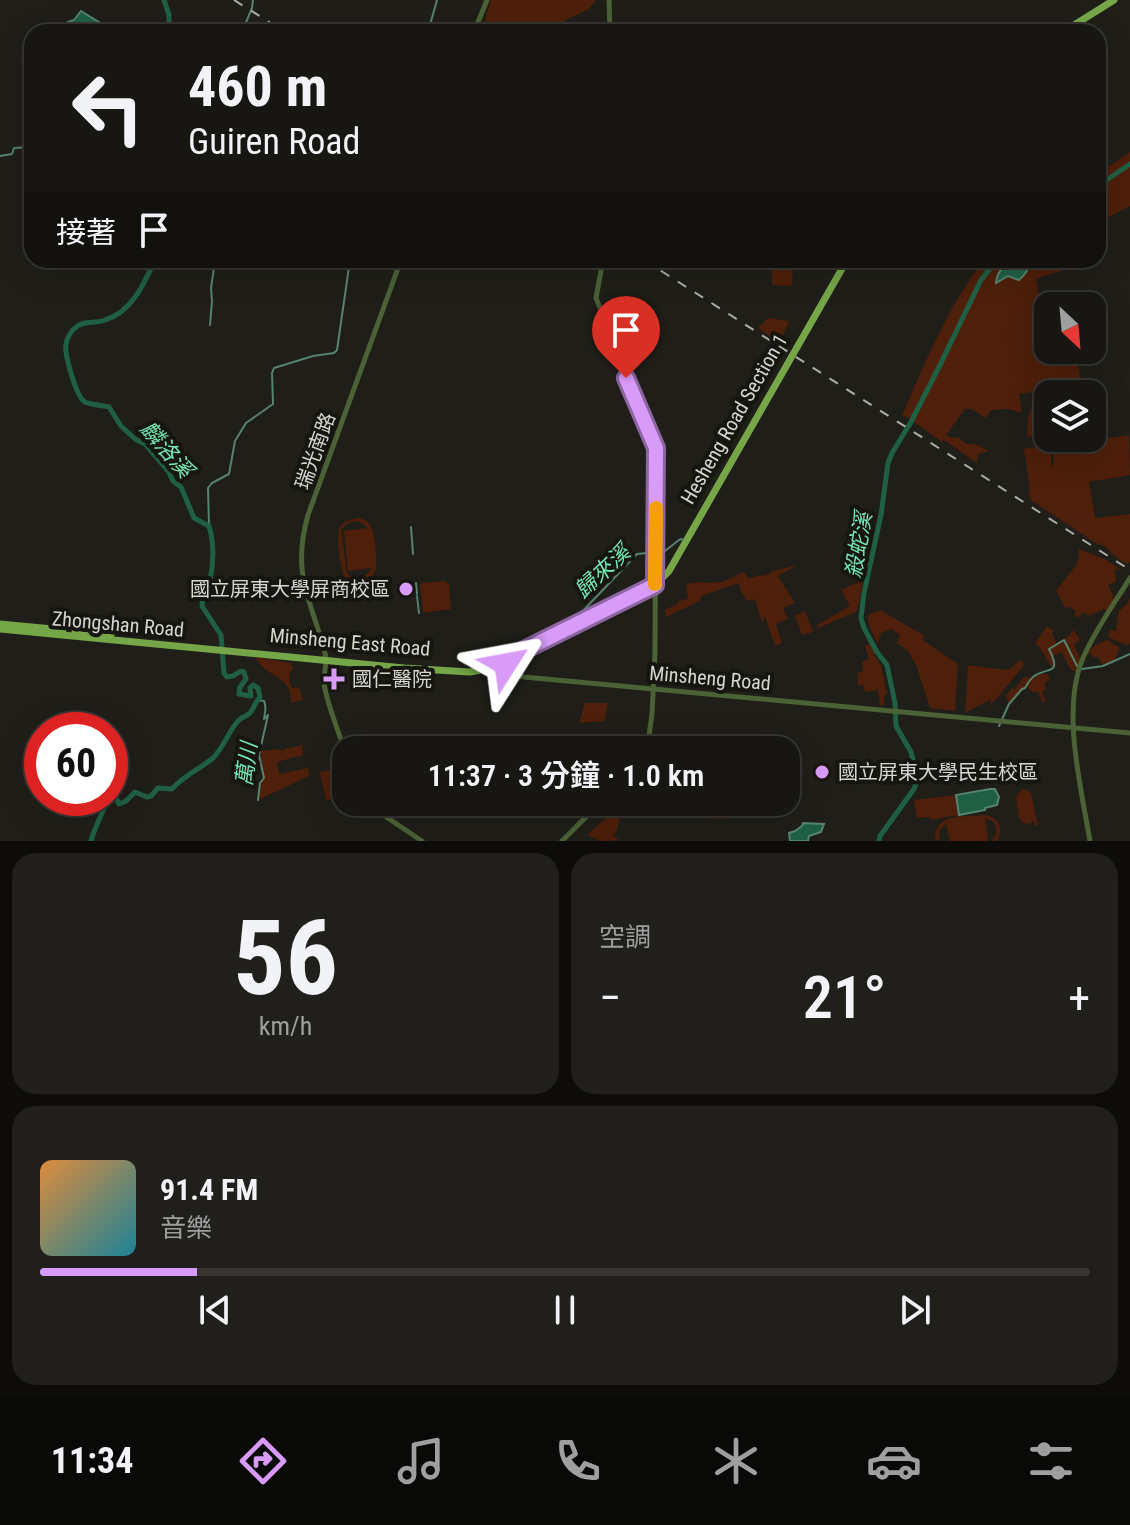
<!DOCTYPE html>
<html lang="zh-TW">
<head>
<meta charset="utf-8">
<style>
	body { margin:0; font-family:"Roboto Condensed","Noto Sans TC",sans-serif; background:#201f1b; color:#f1f3f6; height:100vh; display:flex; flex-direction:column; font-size:30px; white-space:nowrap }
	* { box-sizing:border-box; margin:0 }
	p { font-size:26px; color:#9e9f9f }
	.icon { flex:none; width:44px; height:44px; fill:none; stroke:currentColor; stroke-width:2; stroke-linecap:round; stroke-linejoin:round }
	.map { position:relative; height:841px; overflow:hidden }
	.sheet { display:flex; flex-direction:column; gap:12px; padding:12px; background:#0d0c0a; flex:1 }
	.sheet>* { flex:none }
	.hud { position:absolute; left:24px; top:24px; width:1082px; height:244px; border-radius:24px; box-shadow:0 8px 32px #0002,0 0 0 2px #363532; background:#171612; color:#f1f3f6; overflow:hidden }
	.needle { width:52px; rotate:154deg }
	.buttons { position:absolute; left:1034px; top:292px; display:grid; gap:16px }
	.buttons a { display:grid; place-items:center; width:72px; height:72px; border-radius:16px; background:#171612; box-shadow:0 8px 32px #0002,0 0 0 2px #363532; font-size:40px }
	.speed { position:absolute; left:24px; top:712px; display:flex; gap:16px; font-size:40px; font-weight:700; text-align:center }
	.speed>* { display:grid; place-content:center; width:104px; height:104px; border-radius:50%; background:#171612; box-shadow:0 8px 32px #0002,0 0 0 2px #363532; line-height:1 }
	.speed .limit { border:12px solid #d22; background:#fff; color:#111 }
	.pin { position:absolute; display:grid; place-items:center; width:68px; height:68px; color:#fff; margin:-82px -34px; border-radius:50% 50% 50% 0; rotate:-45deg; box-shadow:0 0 8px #0007 }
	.pin .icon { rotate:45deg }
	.me { position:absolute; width:88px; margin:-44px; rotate:56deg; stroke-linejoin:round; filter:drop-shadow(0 0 6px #0008) }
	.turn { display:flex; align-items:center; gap:28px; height:168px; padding:0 32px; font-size:36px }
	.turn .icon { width:104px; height:104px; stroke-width:2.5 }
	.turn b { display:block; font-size:56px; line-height:68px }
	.then { display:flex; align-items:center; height:76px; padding:0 32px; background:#0003; gap:16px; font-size:30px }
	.big { font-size:60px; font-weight:600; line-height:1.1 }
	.sheet .card { flex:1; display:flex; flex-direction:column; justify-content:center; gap:12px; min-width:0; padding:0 28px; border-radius:24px; background:#201f1b }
	.sheet .dial { align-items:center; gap:0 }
	.dial b { font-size:104px; line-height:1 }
	.song { display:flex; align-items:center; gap:24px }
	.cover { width:96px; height:96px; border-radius:12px; background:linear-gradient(135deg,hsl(30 70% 55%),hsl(190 70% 35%)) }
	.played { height:8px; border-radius:4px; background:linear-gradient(90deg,#d89bf8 15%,#363532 15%) }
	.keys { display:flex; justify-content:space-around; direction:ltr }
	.heat { display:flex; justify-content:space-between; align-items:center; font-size:44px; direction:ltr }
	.sheet .tiles { flex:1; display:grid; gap:12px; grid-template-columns:1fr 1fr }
	.card:last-child { grid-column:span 2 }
	.trip { position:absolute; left:332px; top:736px; width:468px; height:80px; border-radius:24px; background:#171612; box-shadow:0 8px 32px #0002,0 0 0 2px #363532; font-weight:600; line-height:80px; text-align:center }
	.menu { display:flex; height:128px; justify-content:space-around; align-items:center; background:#090907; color:#9e9f9f }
	.menu .icon { width:56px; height:56px }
	.menu .current { color:#d89bf8 }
	.menu b { font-size:36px; color:#f1f3f6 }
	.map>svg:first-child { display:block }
	.green { fill:#4e1f0a; fill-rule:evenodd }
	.water { fill:#1f6045; stroke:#56836f; stroke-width:2 }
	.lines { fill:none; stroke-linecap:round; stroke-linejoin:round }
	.stream { stroke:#56836f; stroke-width:2 }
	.river { stroke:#1f6045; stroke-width:5 }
	.tertiary { stroke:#4a6236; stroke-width:5 }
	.primary { stroke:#75a648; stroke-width:7 }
	.rail { stroke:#adada8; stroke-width:2; stroke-dasharray:10 10; stroke-linecap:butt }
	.route-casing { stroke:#8c65a1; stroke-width:20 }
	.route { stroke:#d89bf8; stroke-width:14 }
	.slow { stroke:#f59e0b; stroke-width:14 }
	.poi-dot { fill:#d89bf8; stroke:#16150f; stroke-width:3 }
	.labels { text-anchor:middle; stroke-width:8; stroke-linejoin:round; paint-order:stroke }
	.street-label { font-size:20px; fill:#d6d6d1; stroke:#16150f }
	.poi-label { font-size:20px; fill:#d6d6d1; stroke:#16150f; text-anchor:start }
	.water-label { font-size:22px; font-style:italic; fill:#74e7b2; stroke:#16150f }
</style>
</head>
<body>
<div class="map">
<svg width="1130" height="841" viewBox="0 0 1130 841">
	<rect width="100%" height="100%" fill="#1f1e18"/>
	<!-- green -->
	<path class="green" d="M491,0H596L589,9L566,20L559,32H521L519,27L485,30V20Z
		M1130,152V206L1100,222L1098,247V174Z
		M772,260H793L792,286L772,285Z
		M984,260H1093L1036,279L1050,357L1077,354L1081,385L1019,394L1022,413L1008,409L991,410L986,418L971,409H965L946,435L952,438L958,437L966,444H975L989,451L978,454L977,463L944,440L942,442L907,417L902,416C925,363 948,306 984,260Z
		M768,318L789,321L780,343L758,328Z
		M1048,395V434L1027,437C1028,415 1027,406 1048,395Z
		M1129,435L1130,475L1089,482L1095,518L1130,514V562L1127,564C1113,557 1109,548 1098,542L1100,546L1031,500L1028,493L1030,489L1024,449L1049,445L1052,466L1054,465L1052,446Z
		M870,516L874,518L859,603L856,612L818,628L817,625L850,606L841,590L857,583L861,561L866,560L867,552L863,550Z
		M360,518C365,520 367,520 370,525C375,532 379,567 374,574C368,583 354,585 346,578C340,572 336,536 339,529C342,521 352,519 360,518ZM359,521L368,528L344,531L348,571L372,568C366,577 356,582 347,573L341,530L348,523Z
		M1079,549L1105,559L1121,570L1115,569L1116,582L1108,585L1116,601L1109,612L1104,609L1089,616L1083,612L1078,618L1074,615L1076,611L1068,606L1066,609L1056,591L1077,564Z
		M797,565L778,576L795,603L783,608L788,619L805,611L813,632L802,635L795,616L776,624L782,643L775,646L765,617L762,623L755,599L748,601L741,592L739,583L701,596L700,601L666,617L665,610L677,604L680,600L688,599L686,584L701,582L702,583L722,582L744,572L748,578L770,574V572Z
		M445,581L449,584L451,609L423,613L420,585L422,583Z
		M1130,598V643L1128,646L1108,637L1109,632L1111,630L1116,631L1119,611L1128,603Z
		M880,610L925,636L923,640L958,664L955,711L930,708L916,665L908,651L897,643L900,635L892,629L881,633L878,644L869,626L868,615Z
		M1047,626L1054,631L1052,634L1057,644L1064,640L1074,630L1080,640L1074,645L1080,658L1082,660L1079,673L1070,669L1062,652L1053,656V668C1045,660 1044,650 1035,643Z
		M1107,640L1120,648L1114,662L1103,666L1098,657H1093L1091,653L1085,654L1094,646Z
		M873,643L877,650L874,655L881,665L887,694L884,695V706L880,705L878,690L865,692L864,685L858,686V673L863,671L862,662L869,659L865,646Z
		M256,657L291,663L293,668C287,675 289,681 292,688L299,687L303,700L291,703C293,674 261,676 256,657Z
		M1021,659L1024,664L1022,668L990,706L991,699L965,713L968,665L1006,670L1011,668Z
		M1039,674H1047L1050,680L1045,682V690L1042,692L1046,701L1043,703L1038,692H1032L1027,686L1009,704L1006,696L1012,688L1014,690L1024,677L1031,678Z
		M583,703H608L605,721L579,723L584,706Z
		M302,745L303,755L277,762L279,774L308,768L309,776L258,800L260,783L264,777L260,751L280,749L283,751L285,749Z
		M335,769L342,798L326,800L320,772Z
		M1022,789L1027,790L1031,793L1038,825L1035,826L1034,821L1029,824L1023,823L1019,818L1016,797Z
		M956,795L959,815L931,820L929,817L917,818L914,800Z
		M661,802H727L725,819L667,816L660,808Z
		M616,809L619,812C620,820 618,830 613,836L619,840L601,841L587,835Z
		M984,815C998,816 1005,828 997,841H992L997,832L994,822L985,818L988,841H950L946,824L939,831L940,841L935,839C935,813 964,817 984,815Z"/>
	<!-- water -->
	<path class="water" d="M81,11L102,24L104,26L101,32H72L68,28V22L74,20Z
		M1015,260H1029C1029,269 1026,274 1019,280L1008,276L996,283C998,266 1006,269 1015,260Z
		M990,789H995L999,797L997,805L985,808V810L959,815L956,795Z
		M803,823L824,824L821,832L809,836L808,841H790L789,833L795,831L802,826Z"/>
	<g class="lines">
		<!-- stream -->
		<path class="stream" d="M242,32L252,8L253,0
			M428,32L437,0
			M0,156L12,154L14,148L32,147
			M210,325L212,301L211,288L214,268L211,260
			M209,526L208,488L212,483L229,474L235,441L246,423L273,404L272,373L274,368L313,356L334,353L337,350L350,260
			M411,527L413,554
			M416,583L417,594
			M417,596L419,613
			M579,615L637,554L665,551L679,540L682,539
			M1082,669L1103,666L1130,654
			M256,700L264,701C267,707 265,712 264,719L268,715L259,755L264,778L260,783L258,800
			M999,726L1009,704L1022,689L1025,688C1027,685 1030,679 1033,677C1046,666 1063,677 1049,649L1064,640L1077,666"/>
		<!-- river -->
		<path class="river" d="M164,0L169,15V32
			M1098,186L1130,164
			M110,793L112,791L119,804L126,801L135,792L147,797L151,796L158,788L172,789C183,776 200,769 213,758C224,747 229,730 239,720C242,717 247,716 250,713C254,708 255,702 260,697L258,688L253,685L250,688L251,696L239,694L240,687L246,679L244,672L241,671L233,676L227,677L224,673L221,635L202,606C202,596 208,589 210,580C214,563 214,542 209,526L194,518L181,487L173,481L168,471L145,444L135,439L121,426L109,407C102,405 91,405 85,402C76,397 64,353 66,344C67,338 71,331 75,328C83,320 95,324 105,320C132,312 144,284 155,260
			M91,841C95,826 103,813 108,798
			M879,841L880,836L914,789L918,779L911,752L896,726L895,703L887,665L877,652L864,628L861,618L864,593L881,515L888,463L892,453L911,422L941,363L981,280L997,260"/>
		<!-- tertiary -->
		<path class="tertiary" d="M609,0L610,32
			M474,32L487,0
			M603,260L596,298L625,369L629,386L656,448L655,654L652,714L647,750
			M484,672L524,677L1130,733
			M346,754C340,735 326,702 324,683C323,673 328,663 325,653C311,599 291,575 308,515L401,260
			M364,802L422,841
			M562,841L601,802
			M1090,841C1081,787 1061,710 1083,658C1095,630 1114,604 1130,578"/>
		<!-- primary -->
		<path class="primary" d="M1063,32L1114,0
			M0,624L63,630
			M0,629L404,668L470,672L486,669L653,587L669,571L847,260
			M75,631L111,635
			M508,658L506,667L510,676"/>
		<!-- rail -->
		<path class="rail" d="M234,0L285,32
			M644,260L1130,570"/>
	</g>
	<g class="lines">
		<defs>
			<path id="route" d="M506,664L508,658L655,585L656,448L626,378"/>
		</defs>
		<!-- route casing -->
		<use href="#route" class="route-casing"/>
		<!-- route -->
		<use href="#route" class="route"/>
		<!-- slow -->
		<path class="slow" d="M655,584L656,508"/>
	</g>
	<!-- markers -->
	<g class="poi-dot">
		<circle cx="406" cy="589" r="8"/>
		<path d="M330 667h8v8h8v8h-8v8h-8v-8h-8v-8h8z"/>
		<circle cx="822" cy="772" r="8"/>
	</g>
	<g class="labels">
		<!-- street labels -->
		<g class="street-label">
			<text transform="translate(734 419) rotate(-60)" y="7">Hesheng Road Section 1</text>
			<text transform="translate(315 451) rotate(-70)" y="7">瑞光南路</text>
			<text transform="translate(118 624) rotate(5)" y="7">Zhongshan Road</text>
			<text transform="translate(350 642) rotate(5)" y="7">Minsheng East Road</text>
			<text transform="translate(710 678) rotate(5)" y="7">Minsheng Road</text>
		</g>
		<!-- poi labels -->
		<g class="poi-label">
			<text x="390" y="596" text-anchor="end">國立屏東大學屏商校區</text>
			<text x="352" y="686">國仁醫院</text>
			<text x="838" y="779">國立屏東大學民生校區</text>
		</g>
		<!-- water labels -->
		<g class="water-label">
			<text transform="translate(167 449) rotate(49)" y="8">麟洛溪</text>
			<text transform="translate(858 545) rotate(-80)" y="8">殺蛇溪</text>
			<text transform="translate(602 571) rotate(-43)" y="8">歸來溪</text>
			<text transform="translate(246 764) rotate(-83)" y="8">萬川</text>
		</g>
	</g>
</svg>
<div class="buttons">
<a><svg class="needle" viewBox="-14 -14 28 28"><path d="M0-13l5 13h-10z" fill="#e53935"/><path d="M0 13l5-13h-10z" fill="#9e9f9f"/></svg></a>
<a><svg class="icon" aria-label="layers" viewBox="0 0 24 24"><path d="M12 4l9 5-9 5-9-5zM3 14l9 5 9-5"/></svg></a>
</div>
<div class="speed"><div class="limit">60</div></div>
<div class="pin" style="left:626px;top:378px;background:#d93025"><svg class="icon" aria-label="arrive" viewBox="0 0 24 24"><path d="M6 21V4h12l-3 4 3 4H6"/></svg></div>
<svg class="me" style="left:506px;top:664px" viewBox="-20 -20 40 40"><path d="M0-17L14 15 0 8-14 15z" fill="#d89bf8" stroke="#fff" stroke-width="4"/></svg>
<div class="trip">11:37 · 3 分鐘 · 1.0 km</div>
<div class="hud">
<div class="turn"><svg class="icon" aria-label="left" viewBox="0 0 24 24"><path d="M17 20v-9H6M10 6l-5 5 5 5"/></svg><div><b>460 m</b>Guiren Road</div></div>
<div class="then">接著<svg class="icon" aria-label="arrive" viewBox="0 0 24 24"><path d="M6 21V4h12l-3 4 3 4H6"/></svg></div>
</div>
</div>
<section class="sheet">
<div class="tiles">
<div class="card dial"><b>56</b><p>km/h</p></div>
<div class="card"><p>空調</p>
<div class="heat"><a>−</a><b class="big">21°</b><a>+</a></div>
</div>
<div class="card">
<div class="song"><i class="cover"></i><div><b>91.4 FM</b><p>音樂</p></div></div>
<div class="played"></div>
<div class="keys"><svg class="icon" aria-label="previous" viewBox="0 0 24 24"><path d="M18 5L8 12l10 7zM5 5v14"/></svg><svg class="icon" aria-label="pause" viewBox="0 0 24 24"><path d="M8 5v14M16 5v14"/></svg><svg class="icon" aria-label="next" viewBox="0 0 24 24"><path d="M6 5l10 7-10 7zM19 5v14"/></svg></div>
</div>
</div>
</section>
<nav class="menu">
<b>11:34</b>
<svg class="icon current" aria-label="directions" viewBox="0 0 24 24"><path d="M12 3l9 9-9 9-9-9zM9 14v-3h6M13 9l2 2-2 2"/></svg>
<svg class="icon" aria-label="music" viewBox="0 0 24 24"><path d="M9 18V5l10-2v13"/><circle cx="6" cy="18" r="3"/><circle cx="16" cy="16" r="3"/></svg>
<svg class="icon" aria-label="phone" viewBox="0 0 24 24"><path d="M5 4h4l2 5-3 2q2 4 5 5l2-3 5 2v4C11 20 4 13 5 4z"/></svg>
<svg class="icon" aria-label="climate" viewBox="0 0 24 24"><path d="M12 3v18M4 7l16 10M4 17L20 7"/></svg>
<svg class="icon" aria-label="car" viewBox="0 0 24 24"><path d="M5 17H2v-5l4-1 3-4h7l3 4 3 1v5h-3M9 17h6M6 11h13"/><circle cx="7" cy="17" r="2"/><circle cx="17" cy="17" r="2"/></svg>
<svg class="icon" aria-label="filters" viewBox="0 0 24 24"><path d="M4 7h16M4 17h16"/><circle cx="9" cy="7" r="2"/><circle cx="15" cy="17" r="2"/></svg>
</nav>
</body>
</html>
